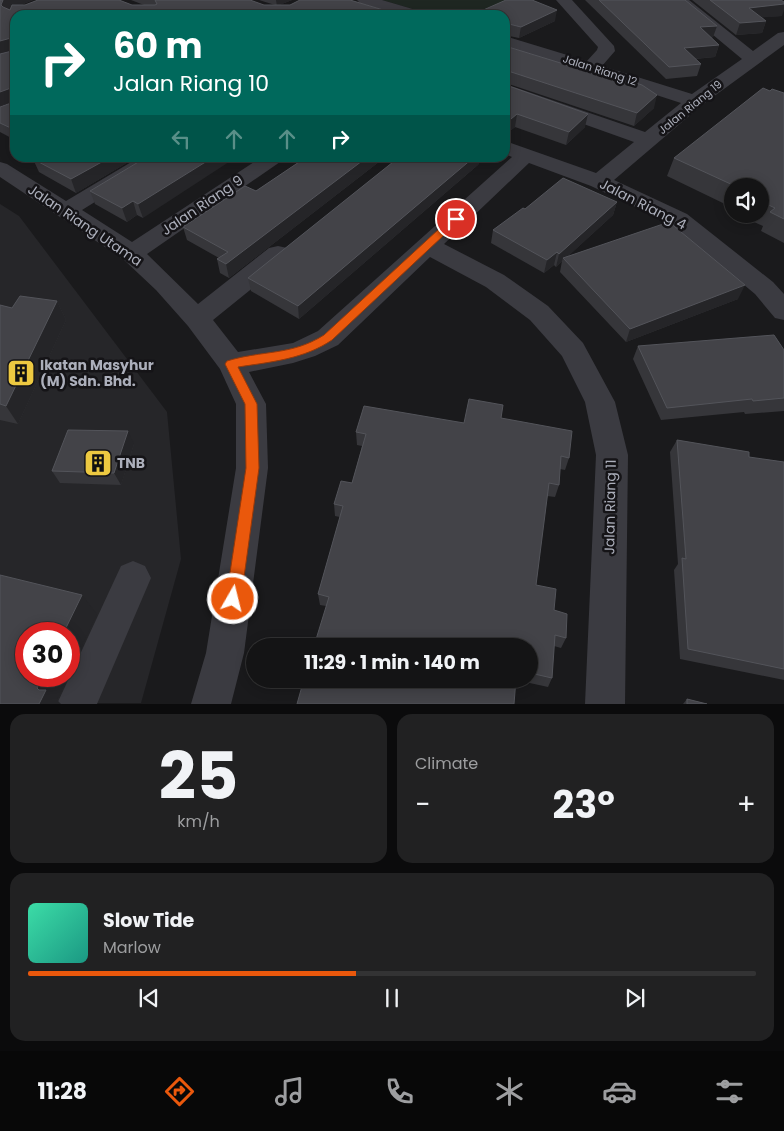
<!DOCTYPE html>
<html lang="en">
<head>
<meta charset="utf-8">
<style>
	body { margin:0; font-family:Poppins,sans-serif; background:#212122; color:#f1f3f6; height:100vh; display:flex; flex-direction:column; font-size:19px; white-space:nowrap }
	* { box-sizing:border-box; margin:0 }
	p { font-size:16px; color:#9d9ea0 }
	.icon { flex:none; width:28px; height:28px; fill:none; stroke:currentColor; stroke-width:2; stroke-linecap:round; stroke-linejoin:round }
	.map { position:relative; height:704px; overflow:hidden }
	.panel { display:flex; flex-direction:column; gap:10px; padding:10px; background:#0b0b0c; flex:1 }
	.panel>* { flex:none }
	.guide { position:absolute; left:10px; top:10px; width:500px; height:152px; border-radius:15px; box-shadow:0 2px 12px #0003,0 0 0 1px #333334; background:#00695c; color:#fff; overflow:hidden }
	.controls { position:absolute; left:724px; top:178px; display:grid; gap:10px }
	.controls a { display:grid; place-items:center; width:45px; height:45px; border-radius:50%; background:#141415; box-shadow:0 2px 12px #0003,0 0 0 1px #333334; font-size:25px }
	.speed { position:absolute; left:15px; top:622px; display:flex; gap:10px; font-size:25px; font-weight:700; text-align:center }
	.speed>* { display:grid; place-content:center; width:65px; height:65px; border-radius:50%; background:#141415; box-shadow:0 2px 12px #0003,0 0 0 1px #333334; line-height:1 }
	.speed .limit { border:8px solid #d22; background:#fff; color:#111 }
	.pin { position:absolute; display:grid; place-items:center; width:42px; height:42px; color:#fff; margin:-21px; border:2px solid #fff; border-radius:50%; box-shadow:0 1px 5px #0007 }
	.me { position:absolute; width:55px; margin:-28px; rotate:8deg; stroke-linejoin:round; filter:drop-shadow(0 0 4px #0008) }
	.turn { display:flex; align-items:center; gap:18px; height:105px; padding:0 20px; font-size:22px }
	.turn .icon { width:65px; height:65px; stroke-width:2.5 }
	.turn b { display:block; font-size:35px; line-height:42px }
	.lanes { display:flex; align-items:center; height:48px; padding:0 20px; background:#0003; justify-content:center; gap:25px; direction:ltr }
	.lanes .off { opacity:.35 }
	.big { font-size:38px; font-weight:700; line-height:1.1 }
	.panel .tile { flex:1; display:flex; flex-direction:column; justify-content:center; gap:8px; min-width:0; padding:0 18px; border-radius:15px; background:#212122 }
	.panel .dial { align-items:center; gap:0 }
	.dial b { font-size:65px; line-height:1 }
	.song { display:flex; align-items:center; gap:15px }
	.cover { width:60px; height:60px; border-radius:8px; background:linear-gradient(135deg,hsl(160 70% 55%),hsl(170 70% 35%)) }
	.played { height:5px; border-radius:2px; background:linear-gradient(90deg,#ea580c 45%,#333334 45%) }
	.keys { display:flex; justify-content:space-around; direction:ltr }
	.heat { display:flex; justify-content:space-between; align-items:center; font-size:28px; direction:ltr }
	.panel .tiles { flex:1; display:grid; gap:10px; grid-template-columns:1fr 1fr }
	.tile:last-child { grid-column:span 2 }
	.trip { position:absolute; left:246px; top:638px; width:292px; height:50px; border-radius:25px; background:#141415; box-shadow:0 2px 12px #0003,0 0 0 1px #333334; font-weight:700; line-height:50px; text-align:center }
	.dock { display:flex; height:80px; justify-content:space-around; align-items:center; background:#080808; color:#9d9ea0 }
	.dock .icon { width:35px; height:35px }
	.dock .active { color:#ea580c }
	.dock b { font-size:22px; color:#f1f3f6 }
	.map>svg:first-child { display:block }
	.built { fill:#262629; fill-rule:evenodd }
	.green { fill:#1f2722 }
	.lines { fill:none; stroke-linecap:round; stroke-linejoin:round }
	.minor { fill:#3b3b41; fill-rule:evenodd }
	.wall { fill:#36363a }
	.shaded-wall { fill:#252528 }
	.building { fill:#434348; stroke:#53545a }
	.route { fill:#ea580c; stroke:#983908 }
	.labels { text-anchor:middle; stroke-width:5; stroke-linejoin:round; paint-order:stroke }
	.far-street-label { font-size:11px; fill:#acafbb; stroke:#151417 }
	.street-label { font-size:14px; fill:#acafbb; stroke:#151417 }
	.poi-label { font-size:14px; font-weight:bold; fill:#acafbb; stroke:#151417; text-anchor:start }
</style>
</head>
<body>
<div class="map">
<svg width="784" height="704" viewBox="0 0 784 704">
	<rect width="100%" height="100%" fill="#1a1a1c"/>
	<!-- built -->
	<path class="built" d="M0,204L19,216L167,412L181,559L141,703H0ZM26,634H69V676H26Z"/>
	<!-- green -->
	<path class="green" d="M382,0H526L492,15H433Z"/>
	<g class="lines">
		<!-- minor -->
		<path class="minor" d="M357,0H382L423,12L425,15H400L360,3Z
			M556,0H572L614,46L615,51L602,66L692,94L742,59L671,0H689L753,51L778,33L784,32V45L702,105L614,180L687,214L773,282L784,294V320L775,318L755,294L671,224L591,186L529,163L444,244L504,275L548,306L583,343L615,402L628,455L625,704H585L596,455L585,402L562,356L530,320L486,287L430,257L338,345L315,356L293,363L249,372L266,404L268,468L244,653L231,704H191L206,653L236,468V404L220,369L188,326L156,290L123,259L0,177V162L7,164L66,201L138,158H162L159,162L82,210L132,242L260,158H283L280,162L147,254L198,304L269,248L278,246L287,248L290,254L287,260L213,320L238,352L293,343L318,331L512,157L505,154V141L596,173L634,142L505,96V84L645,132L681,103L505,46V36L587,61L597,50L598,47Z
			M133,561L145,566L151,578L97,704H57L121,566Z"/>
	</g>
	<!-- wall -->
	<path class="wall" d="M0,0H33L21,5H25L38,0H119L132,5H144L131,0H250L264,5H275L259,0H292L279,5H290L300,0H350L400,15H15V140L0,132V107L11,103V102L0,106V54L12,51L0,54Z
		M585,0H685L717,26L713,37L711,38L719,45L715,57L695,59L701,64L697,76L666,79Z
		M692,0H781L782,16L762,17L766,21L762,33L736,35Z
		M505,15L555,21L519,38L505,35Z
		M505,46L654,108L634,126L506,83V85L585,127L566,145L515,127L505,135Z
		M770,91L784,93V243L761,231L763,226L736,214H760V186H732V212L725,209L727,205L667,176L674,158Z
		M135,158L76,193L39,172L33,159Z
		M145,158L143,218L137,215L127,222L95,204L90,191Z
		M305,158H384L229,278L220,273L217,259L219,258L187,240L183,227L256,191Z
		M479,164L299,319L251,291L248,278Z
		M617,202L613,215L567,257L738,299L626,342L560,272L562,261L556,267L554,265L544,273L491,243L493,230L525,209Z
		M57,301L66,320L18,424L0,420V305L12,308Z
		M638,346L784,350V411L745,414L744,412L661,420L633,359Z
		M501,418L569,458L565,470L560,469L559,485L555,497L547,496L536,585L554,610L566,638L561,648L554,646L552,678L548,687L516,680L304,679H530V646L326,606L320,605L318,594L340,517L335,516L334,504L352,483L362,446L357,445L356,432L464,423Z
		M677,440L749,457L784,462V680L680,659L674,570L678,564L670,452Z
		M134,444L121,485L60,483L52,471Z
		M687,699L707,704H683Z"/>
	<!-- shaded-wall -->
	<path class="shaded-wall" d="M3,0H33L7,11L5,16L1,5Z
		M276,0H292L277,6Z
		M784,4V10L782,16L745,19L749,8Z
		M557,10L555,21L519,38L521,27Z
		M766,21L762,33L736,35L740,23Z
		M717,26L713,37L696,39L700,27Z
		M11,38L15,50L0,54V41Z
		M719,45L715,57L680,60L684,48Z
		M11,88L15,101L0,106V92Z
		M657,95L654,108L634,126L637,113Z
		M517,114L515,127L505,135V124Z
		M588,114L585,127L566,145L569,132Z
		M109,158H135L76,193L71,179Z
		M212,158H235L143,218L138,204Z
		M366,158H384L229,278L226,264Z
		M473,158H480L479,164L299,319L298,306Z
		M133,201L137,215L127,222L122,208Z
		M617,202L613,215L564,260L563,258L562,261L556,267L559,254Z
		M557,252L554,265L544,273L547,260Z
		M745,285L738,299L626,342L630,329Z
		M57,301L66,320L18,424L6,406Z
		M128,431L134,444L121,485L114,473Z
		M82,595L97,614L69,674V634H63Z
		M43,676H68L57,700L61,704H39V690L37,688Z"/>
	<!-- building -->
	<path class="building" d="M0,0H3L1,5L3,7L10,10L12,5H25L38,0H119L132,5H155L157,4L155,0H250L264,5H290L300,0H350L400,15H15V130L0,123V107L11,103V88L0,92V54L12,51L11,38L0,41Z
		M506,0H532L557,10L521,27L505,23V28V15H472Z
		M599,0H685L717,26L700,27L719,45L684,48L701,64L669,67Z
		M710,0H781L784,2V4L749,8L766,21L740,23Z
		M505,46L603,76L605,73L642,85L657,95L637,113L505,70L506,85L588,114L569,132L517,114L505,124Z
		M763,88L770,91L772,89L784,93V219L770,212L775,208L760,201V186H735L674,158Z
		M35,158H109L71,179L33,159Z
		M145,158H212L138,204L133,201L122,208L90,191Z
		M305,158H366L226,264L217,259L228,252L183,227L245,186L256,191Z
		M398,158H473L298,306L248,278Z
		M563,178L617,202L559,254L557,252L547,260L493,230L523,208L525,209Z
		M669,222L745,285L630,329L563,258Z
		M20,296L57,301L6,406L0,404V305L12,308Z
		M774,335L784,350V398L753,401L752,399L667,408L638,346Z
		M469,399L503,405L501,418L572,431L569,458L561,456L559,485L549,483L536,585L556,589L554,610L567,614L566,638L555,635L552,678L530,673V646H314L329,597L318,594L343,506L334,504L341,481L352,483L366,434L356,432L364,406L464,423Z
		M68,430L128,431L114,473L52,471Z
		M677,440L749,452V457L784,462V669L688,649L682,558L686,559Z
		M0,575L82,595L63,634H26V676H43L37,688L39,690H46L39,704H0Z
		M304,679H516L514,704H297Z
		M687,699L707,704H687Z"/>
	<!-- route -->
	<path class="route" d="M456,216L459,217V221L332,340C304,359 271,362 238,367L257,404L259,468L241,599L239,604L233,606L228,604L226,599L246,468L245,404L225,364L227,361C262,350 291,356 324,335L452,217Z"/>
	<!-- icons -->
	<defs>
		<symbol id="building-square" viewBox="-11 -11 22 22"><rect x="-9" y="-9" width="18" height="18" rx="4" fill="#edc941" stroke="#151417"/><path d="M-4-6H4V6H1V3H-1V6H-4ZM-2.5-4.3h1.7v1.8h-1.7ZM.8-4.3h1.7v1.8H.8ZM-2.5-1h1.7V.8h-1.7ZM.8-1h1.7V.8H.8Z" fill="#111"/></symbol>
	</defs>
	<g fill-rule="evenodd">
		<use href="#building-square" x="5" y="357" width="32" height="32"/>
		<use href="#building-square" x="82" y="447" width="32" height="32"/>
	</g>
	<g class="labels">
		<!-- far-street labels -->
		<g class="far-street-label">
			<text transform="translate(600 70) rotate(18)" y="4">Jalan Riang 12</text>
			<text transform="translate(690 107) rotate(-39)" y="4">Jalan Riang 19</text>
		</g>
		<!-- street labels -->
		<g class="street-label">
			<text transform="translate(643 204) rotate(27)" y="5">Jalan Riang 4</text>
			<text transform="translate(202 205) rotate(-34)" y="5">Jalan Riang 9</text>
			<text transform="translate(85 225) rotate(34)" y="5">Jalan Riang Utama</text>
			<text transform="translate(610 507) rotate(-89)" y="5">Jalan Riang 11</text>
		</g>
		<!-- poi labels -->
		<g class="poi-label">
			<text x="40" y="370">Ikatan Masyhur<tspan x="40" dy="16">(M) Sdn. Bhd.</tspan></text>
			<text x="117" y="468">TNB</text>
		</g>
	</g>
</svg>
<div class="controls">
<a><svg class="icon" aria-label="sound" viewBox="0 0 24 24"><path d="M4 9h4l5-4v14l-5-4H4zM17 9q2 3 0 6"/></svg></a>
</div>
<div class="speed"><div class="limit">30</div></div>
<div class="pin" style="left:456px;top:219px;background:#d93025"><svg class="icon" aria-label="arrive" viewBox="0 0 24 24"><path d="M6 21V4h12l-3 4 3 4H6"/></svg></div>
<svg class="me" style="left:233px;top:599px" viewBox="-20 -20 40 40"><circle r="17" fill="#ea580c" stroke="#fff" stroke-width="3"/><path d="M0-11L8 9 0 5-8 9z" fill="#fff"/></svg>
<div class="trip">11:29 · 1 min · 140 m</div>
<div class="guide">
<div class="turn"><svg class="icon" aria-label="right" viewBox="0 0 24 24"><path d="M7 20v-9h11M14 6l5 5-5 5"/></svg><div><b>60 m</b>Jalan Riang 10</div></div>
<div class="lanes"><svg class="icon off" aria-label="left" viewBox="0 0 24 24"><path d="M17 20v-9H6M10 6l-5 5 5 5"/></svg><svg class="icon off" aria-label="ahead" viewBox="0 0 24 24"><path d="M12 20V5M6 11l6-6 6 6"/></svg><svg class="icon off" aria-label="ahead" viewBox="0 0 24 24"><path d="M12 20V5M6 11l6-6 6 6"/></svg><svg class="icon" aria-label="right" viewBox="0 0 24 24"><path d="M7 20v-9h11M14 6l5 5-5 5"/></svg></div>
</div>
</div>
<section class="panel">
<div class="tiles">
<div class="tile dial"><b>25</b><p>km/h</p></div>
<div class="tile"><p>Climate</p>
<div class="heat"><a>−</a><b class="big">23°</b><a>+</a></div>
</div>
<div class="tile">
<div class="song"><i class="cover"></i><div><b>Slow Tide</b><p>Marlow</p></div></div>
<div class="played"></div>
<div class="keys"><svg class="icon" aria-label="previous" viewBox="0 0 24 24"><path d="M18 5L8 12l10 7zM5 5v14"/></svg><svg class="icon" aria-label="pause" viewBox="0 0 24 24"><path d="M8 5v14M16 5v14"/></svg><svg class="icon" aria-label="next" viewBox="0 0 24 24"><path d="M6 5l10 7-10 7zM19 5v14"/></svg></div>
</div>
</div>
</section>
<nav class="dock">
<b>11:28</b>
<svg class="icon active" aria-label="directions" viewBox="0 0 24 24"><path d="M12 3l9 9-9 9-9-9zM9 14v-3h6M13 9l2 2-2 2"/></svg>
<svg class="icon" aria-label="music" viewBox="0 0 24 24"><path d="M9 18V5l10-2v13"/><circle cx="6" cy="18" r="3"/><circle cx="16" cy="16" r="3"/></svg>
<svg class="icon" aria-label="phone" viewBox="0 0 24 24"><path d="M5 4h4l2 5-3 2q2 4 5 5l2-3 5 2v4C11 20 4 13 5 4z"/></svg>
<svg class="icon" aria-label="climate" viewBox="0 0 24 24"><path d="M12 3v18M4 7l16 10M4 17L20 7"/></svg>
<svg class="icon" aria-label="car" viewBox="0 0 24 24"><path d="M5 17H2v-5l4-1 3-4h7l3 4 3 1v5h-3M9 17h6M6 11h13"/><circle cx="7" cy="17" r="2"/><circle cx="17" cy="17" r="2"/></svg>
<svg class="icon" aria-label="filters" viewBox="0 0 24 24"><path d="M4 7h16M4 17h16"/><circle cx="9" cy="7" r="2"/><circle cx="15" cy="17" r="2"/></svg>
</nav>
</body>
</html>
